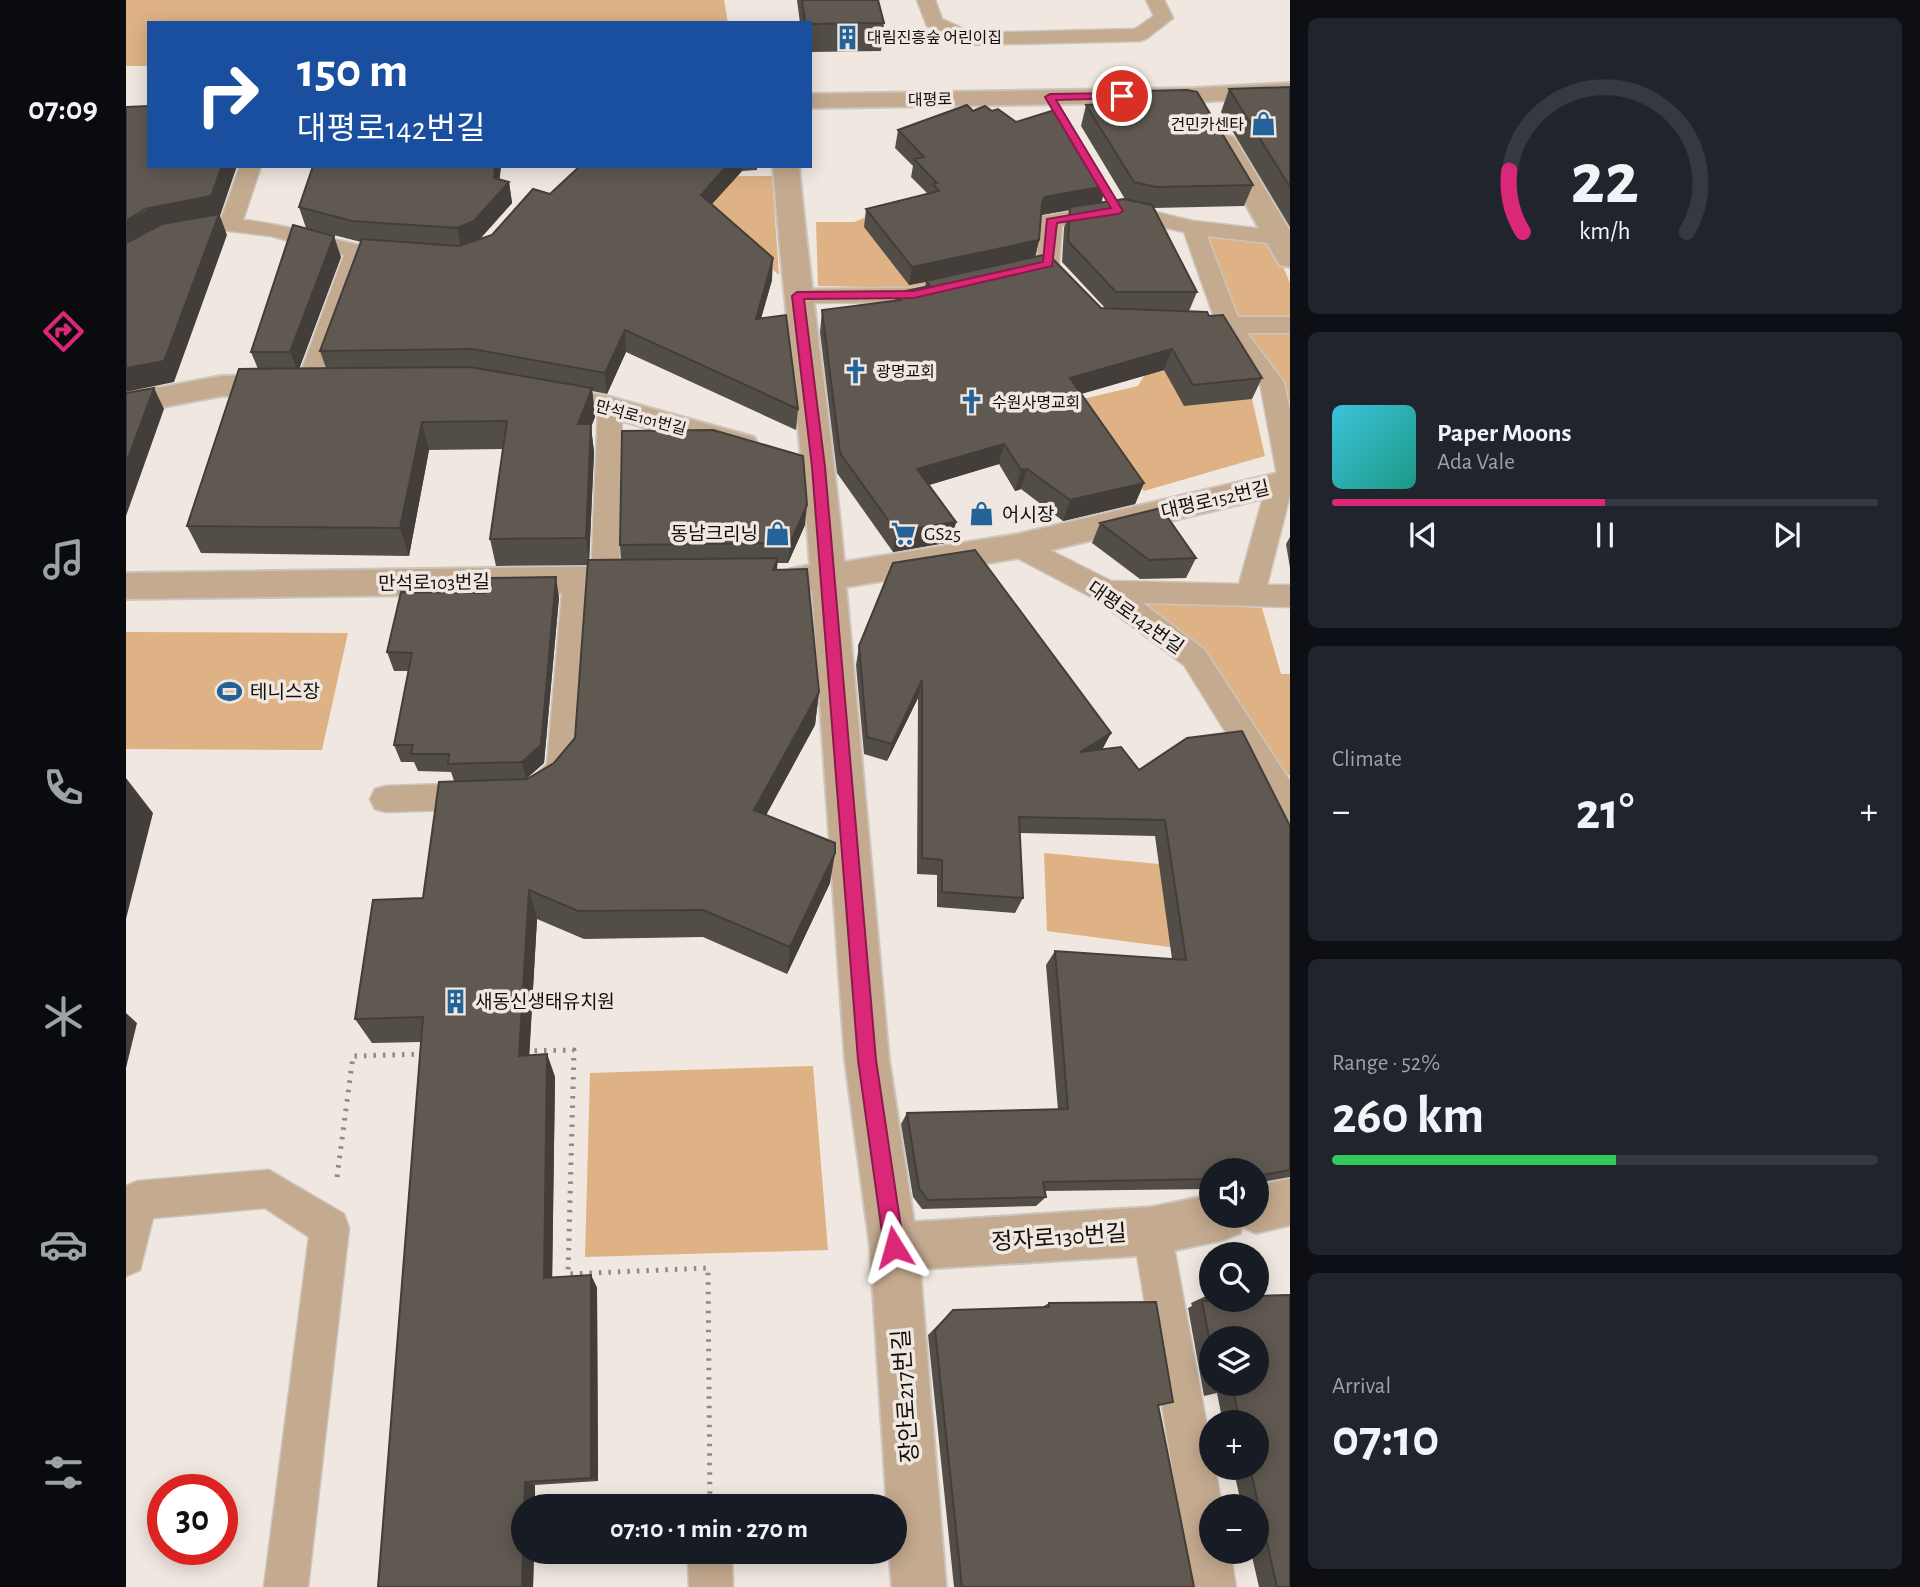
<!DOCTYPE html>
<html lang="en">
<head>
<meta charset="utf-8">
<style>
	body { margin:0; font-family:"Alegreya Sans","Noto Sans KR",sans-serif; background:#20242c; color:#f1f3f6; height:100vh; display:flex; flex-direction:column; font-size:26px; white-space:nowrap }
	* { box-sizing:border-box; margin:0 }
	p { font-size:23px; color:#9ea1a6 }
	.icon { flex:none; width:38px; height:38px; fill:none; stroke:currentColor; stroke-width:2; stroke-linecap:round; stroke-linejoin:round }
	.map { position:relative; flex:1; overflow:hidden }
	.panel { display:flex; flex-direction:column; gap:18px; padding:18px; background:#0d0f14; width:630px }
	.panel>* { flex:none }
	.top-card { position:absolute; left:21px; top:21px; width:665px; height:147px; border-radius:0px; box-shadow:0 4px 18px #0003; background:#1a4fa0; color:#fff; overflow:hidden }
	.fabs { position:absolute; left:1073px; top:1158px; display:grid; gap:14px }
	.fabs a { display:grid; place-items:center; width:70px; height:70px; border-radius:50%; background:#171b24; box-shadow:0 4px 18px #0003; font-size:35px }
	.speed { position:absolute; left:21px; top:1474px; display:flex; gap:14px; font-size:35px; font-weight:700; text-align:center }
	.speed>* { display:grid; place-content:center; width:91px; height:91px; border-radius:50%; background:#171b24; box-shadow:0 4px 18px #0003; line-height:1 }
	.speed .limit { border:10px solid #d22; background:#fff; color:#111 }
	.pin { position:absolute; display:grid; place-items:center; width:60px; height:60px; color:#fff; margin:-30px; border:4px solid #fff; border-radius:50%; box-shadow:0 2px 7px #0007 }
	.me { position:absolute; width:77px; margin:-38px; rotate:352deg; stroke-linejoin:round; filter:drop-shadow(0 0 5px #0008) }
	.turn { display:flex; align-items:center; gap:24px; height:147px; padding:0 35px; font-size:32px }
	.turn .icon { width:91px; height:91px; stroke-width:2.5 }
	.turn b { display:block; font-size:49px; line-height:60px }
	.big { font-size:52px; font-weight:700; line-height:1.1 }
	.panel .card { flex:1; display:flex; flex-direction:column; justify-content:center; gap:10px; min-width:0; padding:0 24px; border-radius:10px; background:#20242c }
	.panel .dial { align-items:center; gap:0 }
	.dial svg { height:182px; overflow:visible; fill:none; stroke:#363941; stroke-width:7; stroke-linecap:round; text-anchor:middle }
	.dial text { fill:#f1f3f6; stroke:none }
	.song { display:flex; align-items:center; gap:21px }
	.cover { width:84px; height:84px; border-radius:10px; background:linear-gradient(135deg,hsl(190 70% 55%),hsl(170 70% 35%)) }
	.played { height:7px; border-radius:4px; background:linear-gradient(90deg,#db2777 50%,#363941 50%) }
	.keys { display:flex; justify-content:space-around; direction:ltr }
	.heat { display:flex; justify-content:space-between; align-items:center; font-size:38px; direction:ltr }
	.charge { height:10px; border-radius:5px; background:linear-gradient(90deg,#34c759 52%,#363941 0) }
	.trip { position:absolute; left:385px; top:1494px; width:396px; height:70px; border-radius:35px; background:#171b24; box-shadow:0 4px 18px #0003; font-weight:700; line-height:70px; text-align:center }
	main { display:flex; flex:1; min-height:0 }
	.tabs { display:flex; flex-direction:column; width:126px; justify-content:space-around; align-items:center; background:#090b0e; color:#9ea1a6 }
	.tabs .icon { width:49px; height:49px }
	.tabs .current { color:#db2777 }
	.tabs b { font-size:32px; color:#f1f3f6 }
	.map>svg:first-child { display:block }
	.green { fill:#deb285 }
	.lines { fill:none; stroke-linecap:round; stroke-linejoin:round }
	.service-casing { stroke:#ccc5be; stroke-width:3 }
	.minor-casing { stroke:#ccc5be; stroke-width:4 }
	.tertiary-casing { stroke:#ccc5be; stroke-width:4 }
	.path { stroke:#8f8983; stroke-width:5; stroke-dasharray:2.5 7; stroke-linecap:butt }
	.service { fill:#c4aa8f; fill-rule:evenodd }
	.minor { fill:#c4aa8f; fill-rule:evenodd }
	.tertiary { fill:#c4aa8f; fill-rule:evenodd }
	.wall { fill:#534d47; fill-rule:evenodd }
	.shaded-wall { fill:#433e39 }
	.building { fill:#605952; stroke:#433e39; stroke-width:2 }
	.route { fill:#db2777; stroke:#8e194d; stroke-width:2 }
	.labels { text-anchor:middle; stroke-width:7; stroke-linejoin:round; paint-order:stroke }
	.far-poi-label { font-size:16px; fill:#110f0c; stroke:#f0e8e0; text-anchor:start }
	.far-street-label { font-size:16px; fill:#110f0c; stroke:#f0e8e0 }
	.street-label { font-size:19px; fill:#110f0c; stroke:#f0e8e0 }
	.poi-label { font-size:19px; fill:#110f0c; stroke:#f0e8e0; text-anchor:start }
	.near-street-label { font-size:23px; fill:#110f0c; stroke:#f0e8e0 }
</style>
</head>
<body>
<main>
<nav class="tabs">
<b>07:09</b>
<svg class="icon current" aria-label="directions" viewBox="0 0 24 24"><path d="M12 3l9 9-9 9-9-9zM9 14v-3h6M13 9l2 2-2 2"/></svg>
<svg class="icon" aria-label="music" viewBox="0 0 24 24"><path d="M9 18V5l10-2v13"/><circle cx="6" cy="18" r="3"/><circle cx="16" cy="16" r="3"/></svg>
<svg class="icon" aria-label="phone" viewBox="0 0 24 24"><path d="M5 4h4l2 5-3 2q2 4 5 5l2-3 5 2v4C11 20 4 13 5 4z"/></svg>
<svg class="icon" aria-label="climate" viewBox="0 0 24 24"><path d="M12 3v18M4 7l16 10M4 17L20 7"/></svg>
<svg class="icon" aria-label="car" viewBox="0 0 24 24"><path d="M5 17H2v-5l4-1 3-4h7l3 4 3 1v5h-3M9 17h6M6 11h13"/><circle cx="7" cy="17" r="2"/><circle cx="17" cy="17" r="2"/></svg>
<svg class="icon" aria-label="filters" viewBox="0 0 24 24"><path d="M4 7h16M4 17h16"/><circle cx="9" cy="7" r="2"/><circle cx="15" cy="17" r="2"/></svg>
</nav>
<div class="map">
<svg width="1164" height="1587" viewBox="0 0 1164 1587">
	<rect width="100%" height="100%" fill="#f0e8e0"/>
	<!-- green -->
	<path class="green" d="M0,0H598L602,23H23V66H0Z
		M646,176L653,275L613,239L464,177Z
		M784,199L850,272L785,288L692,286L690,222H728Z
		M1077,234L1147,243L1164,283V320H1108Z
		M1164,329V401L1157,400L1114,330Z
		M1030,356L1126,399L1139,456L1018,491L948,401L1012,386Z
		M1012,600L1136,608L1155,674H1164V775L1159,776Z
		M0,632L222,633L196,750L0,749Z
		M918,853L1033,864L1043,932L1055,934L1058,949L921,931Z
		M687,1066L702,1250L459,1257L464,1073Z"/>
	<g class="lines">
		<defs>
			<path id="service" d="M791,0H809L816,19L847,33L1009,29L1028,16L1020,0H1038L1047,18L1020,39L1013,41L844,45L801,26Z
				M114,166H135L117,220C155,223 191,236 229,244C247,247 265,245 283,249L286,254L283,259L240,258L191,391L182,393L173,391L170,385L218,255L145,236L96,230L93,225Z
				M992,203L1067,221L1164,232V246L1081,236L1112,317H1164V333H1121L1158,382L1164,411V495L1141,585H1164V607L1017,603L1078,649L1164,781V822L1153,818L1058,665L971,600L882,553L878,546L882,539L892,536L902,539L985,581L1113,584L1141,483L1145,476L1151,475L1134,383L1096,333L1080,330L1076,325L1080,320L1088,317L1058,232L992,217L936,226L933,264L930,269L891,278L883,276L880,271L883,266L911,260L914,221L917,216Z
				M813,282L821,284L824,289L821,294L787,302L671,303L663,301L659,296L663,291L671,289L787,288Z
				M484,399L493,401L496,407L493,580L489,587L479,590L469,587L465,580L472,407L475,401Z
				M451,571L461,574L465,581L452,769C443,787 428,801 408,794L403,785L408,776L421,764L437,581L441,574Z
				M353,783L364,787L369,796L364,805L353,809L260,812L249,809L244,799L249,789L260,786Z
				M143,1170L218,1214L223,1228L182,1587H138L183,1237L139,1208L27,1218L14,1270L0,1276V1186L12,1181Z
				M1026,1212L1040,1217L1045,1231L1085,1448V1468H1089L1096,1507H1085V1552H1104L1110,1587H1066L1007,1231L1012,1217Z
				M566,1552H602L606,1562L607,1587H563L562,1562Z"/>
			<path id="minor" d="M1098,134L1107,137L1111,142L1164,231V267L1154,265L1150,259L1085,142L1089,137Z
				M647,166H673C685,299 706,430 718,562L892,534L1164,470V492L892,558L720,587L763,1060L788,1222L1026,1207L1085,1195V1216H1130V1185L1164,1179V1225L1130,1233L1116,1227L1114,1233L1097,1240L1026,1255L794,1269L820,1587H766L763,1552H768V1507H761L744,1247L719,1060L686,591L664,587L659,578L664,569L684,565C675,432 657,300 647,166Z
				M159,375L170,378L174,385L170,392L159,395L95,396L0,414V394L95,376Z
				M417,385L484,397L628,437L633,445L628,453L617,456L483,417L406,402L402,395L406,388Z
				M514,566L526,570L531,579L526,588L514,592L0,599V573Z"/>
			<path id="tertiary" d="M1164,83V97L1069,102L684,108V94L1069,88Z"/>
		</defs>
		<!-- service casing -->
		<use href="#service" class="service-casing"/>
		<!-- minor casing -->
		<use href="#minor" class="minor-casing"/>
		<!-- tertiary casing -->
		<use href="#tertiary" class="tertiary-casing"/>
		<!-- path -->
		<path class="path" d="M399,1051L448,1050L442,1274L582,1268L584,1507
			M211,1177L227,1056L299,1054"/>
		<!-- service -->
		<use href="#service" class="service"/>
		<!-- minor -->
		<use href="#minor" class="minor"/>
		<!-- tertiary -->
		<use href="#tertiary" class="tertiary"/>
	</g>
	<!-- wall -->
	<path class="wall" d="M671,0H752L758,23L755,51L684,52V23H674Z
		M1164,87V227L1095,112L1103,89Z
		M971,92L1127,185L1118,206L1028,208L1071,292L1063,311L1083,316L1136,378L1126,399L1058,406L1038,370L955,394L1018,483L1009,504L937,521L895,489L889,491L873,464L802,485L830,522L825,542L767,552L711,473L694,332L696,310L769,301L770,293L799,287L800,282L783,285L738,227L740,209L802,194L785,177L787,166L769,148L772,130L975,203L999,199L955,126L960,105H967ZM944,210L938,228L936,262L980,309L975,308L909,257L913,240L915,215Z
		M187,166H375L373,180L383,182L386,203L354,239L366,235L424,194L454,166H631V170L616,171L586,204L646,280L635,318L672,409L670,430L500,352L481,394L466,391L469,417L465,427L468,452L463,560H495L494,545L679,525L662,563H651V570L693,692L689,725L640,815L704,883L661,974L577,937L458,939L411,919L403,1055L421,1054L429,1077L426,1278L465,1275L471,1288L472,1481L409,1485V1507H397L408,1552L407,1587H252L295,1042L246,1043L229,1019L297,898L328,781L325,772L292,771L288,762H275L268,745L282,671H268L261,652L433,597L418,763L400,779H401L428,763L449,738L462,565L370,566L364,539L377,449L303,450L283,556L75,553L61,526L132,369L125,352L215,257L173,369L200,368L194,351L235,242L180,228L173,207Z
		M974,523L1070,558L1060,578L1014,579L966,543Z
		M1164,537V568L1160,544Z
		M733,646L985,733L976,749L1013,770L1164,826V1177L1130,1183V1171H1085V1189L919,1191L920,1197L910,1206L796,1209L787,1197L775,1124L781,1113L932,1110L920,965L929,951L1046,959L1029,836L894,833L897,898L889,913L811,907V875L791,874L792,698L761,761L738,754L730,665Z
		M1164,1295V1587H1133L1125,1552H1130V1507H1116L1107,1468H1130V1423H1097L1091,1393L1078,1396L1062,1308L1066,1306L1065,1303L1080,1296H1085V1300H1130V1296ZM1085,1339H1130V1384H1085Z
		M923,1303L1047,1402L1032,1406L1068,1587H828L802,1335L827,1310L916,1307Z"/>
	<!-- shaded-wall -->
	<path class="shaded-wall" d="M96,166H111L94,216L101,235L48,382L0,392V221Z
		M369,166H375L372,195L383,182L386,203L351,242L335,248L331,228L368,178Z
		M601,166H616V171L575,216V195Z
		M980,186L975,204L915,215L916,203L919,197Z
		M208,236L215,257L172,372L164,352Z
		M913,240L909,258L783,285L786,267Z
		M647,258L646,280L629,340L630,319Z
		M499,330L500,352L481,394L479,373Z
		M1046,349L1038,370L937,399L944,378Z
		M28,388L38,409L0,516V464Z
		M466,388L469,417L465,427L468,452L463,565L460,538L452,424Z
		M296,422L303,450L283,556L274,528Z
		M878,444L873,464L787,490L791,469Z
		M901,469L895,489L889,491L895,470Z
		M1018,483L1009,504L937,521L944,500Z
		M681,505L679,525L662,563L664,543Z
		M830,522L825,542L767,552L770,531Z
		M652,558L649,594L647,570Z
		M430,577L433,597L418,763L400,779L396,762Z
		M796,680L792,698L761,761L766,744Z
		M693,692L689,725L626,841L628,810Z
		M985,733L976,750L954,752Z
		M0,778L27,813L0,919Z
		M709,853L704,883L661,974L664,947Z
		M403,890L411,919L402,1079L393,1056Z
		M0,1013L11,1023L0,1068Z
		M421,1054L429,1077L426,1291L418,1278Z
		M465,1275L471,1288L472,1481L465,1478Z
		M399,1482L409,1485V1507H398Z
		M397,1552H408L407,1587H396Z"/>
	<!-- building -->
	<path class="building" d="M676,0H752L758,23L684,24V23H679Z
		M1164,87V187L1103,89Z
		M1061,90L1071,92L1127,185L1030,187L1008,182L960,105L976,104L971,92Z
		M841,105L847,111L859,106L866,111L872,109L890,122L932,109L980,186L919,197L916,203L913,240L786,267L740,209L813,191L807,184L811,183L788,159L798,157L772,130Z
		M23,106V166H96L85,196L19,209L0,221V107Z
		M187,166H369L368,178L383,182L348,221L331,228L226,221L173,207Z
		M454,166H601L575,195L647,258L630,319L660,315L672,409L499,330L479,373L346,349L194,351L236,239L333,246L366,235L407,189L424,194Z
		M998,199L1026,205L1071,292H990L942,241L944,207Z
		M93,214L38,361L0,368V243L36,224Z
		M167,225L208,236L164,352H125Z
		M922,254L975,308L1081,312L1083,316L1097,315L1136,378L1067,385L1046,349L944,378L1018,483L944,500L901,469L895,470L878,444L791,469L830,522L770,531L714,453L696,310L775,300L770,293L804,286L800,281Z
		M344,367L466,388L452,424H465L460,538L364,539L381,421L296,422L274,528L61,526L113,369Z
		M28,388L0,464V393Z
		M587,430L677,456L681,505L664,543L494,545L496,431Z
		M1035,508L1070,558L1023,560L974,523Z
		M849,550L985,733L954,752L995,747L1013,770L1061,738L1116,731L1164,826V1170L1130,1176V1171H1085V1179L917,1182L920,1197L802,1200L793,1188L781,1113L942,1109L929,951L1060,960L1039,820L893,817L897,898L816,892V860L796,858V680L766,744L741,737L733,646L767,563Z
		M652,558L647,570L681,569L693,692L628,810L709,843V853L664,947L577,910L452,911L403,890L393,1056L421,1054L418,1278L465,1275V1478L399,1482L396,1587H252L297,1017L229,1019L247,900L297,898L313,782L401,779L428,763L449,738L462,560Z
		M430,577L415,745L396,762L322,764L323,754H285L287,745H268L286,653L261,652L275,592L359,593L362,578Z
		M1164,1295V1587H1151L1124,1468H1130V1423H1114L1107,1389L1093,1392L1092,1384H1130V1339H1085V1348L1076,1301H1081L1080,1296H1085V1300H1130V1296Z
		M1030,1302L1047,1402L1032,1405L1068,1587H836L809,1330L827,1310L923,1307V1303Z"/>
	<!-- route -->
	<path class="route" d="M996,93L1000,94V98L930,100L997,211L992,214L931,223L926,266L788,298L678,299L699,467L750,1060L778,1247L775,1254L768,1257L761,1254L758,1247L732,1060L686,467L666,296L671,292L788,291L917,262L921,219L985,208L919,97L924,94Z"/>
	<!-- icons -->
	<defs>
		<symbol id="building-bare" viewBox="-9 -9 18 18"><path d="M-4-6H4V6H1V3H-1V6H-4ZM-2.5-4.3h1.7v1.8h-1.7ZM.8-4.3h1.7v1.8H.8ZM-2.5-1h1.7V.8h-1.7ZM.8-1h1.7V.8H.8Z" fill="#236399" stroke="#f0e8e0" stroke-width="2.5" paint-order="stroke"/></symbol>
		<symbol id="shop-bare" viewBox="-9 -9 18 18"><path d="M-5-2.5h2.3a2.7 3.5 0 0 1 5.4 0H5L5.5 6h-11ZM-1.5-2.5h3a1.5 2.3 0 0 0-3 0Z" fill="#236399" stroke="#f0e8e0" stroke-width="2.5" paint-order="stroke"/></symbol>
		<symbol id="church-bare" viewBox="-9 -9 18 18"><path d="M-1.2-6h2.4v3.5h3.3v2.4h-3.3V6h-2.4V-.1h-3.3v-2.4h3.3Z" fill="#236399" stroke="#f0e8e0" stroke-width="2.5" paint-order="stroke"/></symbol>
		<symbol id="supermarket-bare" viewBox="-9 -9 18 18"><path d="M-6-5.5h2.5l.6 2H6L4.5 2H-2.5L-4.4-4H-6ZM-1.5 3.2a1.3 1.3 0 1 0 .1 0ZM3 3.2a1.3 1.3 0 1 0 .1 0Z" fill="#236399" stroke="#f0e8e0" stroke-width="2.5" paint-order="stroke"/></symbol>
		<symbol id="stadium-bare" viewBox="-9 -9 18 18"><path d="M0-5a6.5 5 0 1 0 0 10a6.5 5 0 1 0 0-10ZM-3.5-1.8h7v3.6h-7Z" fill="#236399" stroke="#f0e8e0" stroke-width="2.5" paint-order="stroke"/></symbol>
	</defs>
	<g fill-rule="evenodd">
		<use href="#building-bare" x="704" y="20" width="35" height="35"/>
		<use href="#shop-bare" x="1120" y="106" width="35" height="35"/>
		<use href="#church-bare" x="712" y="354" width="35" height="35"/>
		<use href="#church-bare" x="828" y="384" width="35" height="35"/>
		<use href="#shop-bare" x="838" y="496" width="35" height="35"/>
		<use href="#shop-bare" x="634" y="516" width="35" height="35"/>
		<use href="#supermarket-bare" x="760" y="516" width="35" height="35"/>
		<use href="#stadium-bare" x="86" y="674" width="35" height="35"/>
		<use href="#building-bare" x="312" y="984" width="35" height="35"/>
	</g>
	<g class="labels">
		<!-- far-poi labels -->
		<g class="far-poi-label">
			<text x="741" y="43">대림진흥숲 어린이집</text>
			<text x="1118" y="130" text-anchor="end">건민카센타</text>
			<text x="750" y="377">광명교회</text>
			<text x="866" y="408">수원사명교회</text>
		</g>
		<!-- far-street labels -->
		<g class="far-street-label">
			<text transform="translate(804 99) rotate(-1)" y="6">대평로</text>
			<text transform="translate(515 417) rotate(15)" y="6">만석로101번길</text>
		</g>
		<!-- street labels -->
		<g class="street-label">
			<text transform="translate(1089 499) rotate(-13)" y="7">대평로152번길</text>
			<text transform="translate(308 582) rotate(-1)" y="7">만석로103번길</text>
			<text transform="translate(1010 617) rotate(35)" y="7">대평로142번길</text>
		</g>
		<!-- poi labels -->
		<g class="poi-label">
			<text x="876" y="521">어시장</text>
			<text x="632" y="540" text-anchor="end">동남크리닝</text>
			<text x="798" y="540">GS25</text>
			<text x="124" y="698">테니스장</text>
			<text x="349" y="1008">새동신생태유치원</text>
		</g>
		<!-- near-street labels -->
		<g class="near-street-label">
			<text transform="translate(933 1237) rotate(-4)" y="8">정자로130번길</text>
			<text transform="translate(779 1396) rotate(-94)" y="8">장안로217번길</text>
		</g>
	</g>
</svg>
<div class="fabs">
<a><svg class="icon" aria-label="sound" viewBox="0 0 24 24"><path d="M4 9h4l5-4v14l-5-4H4zM17 9q2 3 0 6"/></svg></a>
<a><svg class="icon" aria-label="search" viewBox="0 0 24 24"><circle cx="10" cy="10" r="6"/><path d="M15 15l6 6"/></svg></a>
<a><svg class="icon" aria-label="layers" viewBox="0 0 24 24"><path d="M12 4l9 5-9 5-9-5zM3 14l9 5 9-5"/></svg></a>
<a>+</a>
<a>−</a>
</div>
<div class="speed"><div class="limit">30</div></div>
<div class="pin" style="left:996px;top:96px;background:#d93025"><svg class="icon" aria-label="arrive" viewBox="0 0 24 24"><path d="M6 21V4h12l-3 4 3 4H6"/></svg></div>
<svg class="me" style="left:768px;top:1247px" viewBox="-20 -20 40 40"><path d="M0-17L14 15 0 8-14 15z" fill="#db2777" stroke="#fff" stroke-width="4"/></svg>
<div class="trip">07:10 · 1 min · 270 m</div>
<div class="top-card">
<div class="turn"><svg class="icon" aria-label="right" viewBox="0 0 24 24"><path d="M7 20v-9h11M14 6l5 5-5 5"/></svg><div><b>150 m</b>대평로142번길</div></div>
</div>
</div>
<section class="panel">
<div class="card dial"><svg viewBox="0 0 100 80">
<path d="M14 69A42 42 0 1 1 86 69"/>
<path d="M14 69A42 42 0 0 1 8 42" stroke="#db2777"/>
<text x="50" y="56" font-size="32" font-weight="700">22</text>
<text x="50" y="72" font-size="11">km/h</text>
</svg></div>
<div class="card">
<div class="song"><i class="cover"></i><div><b>Paper Moons</b><p>Ada Vale</p></div></div>
<div class="played"></div>
<div class="keys"><svg class="icon" aria-label="previous" viewBox="0 0 24 24"><path d="M18 5L8 12l10 7zM5 5v14"/></svg><svg class="icon" aria-label="pause" viewBox="0 0 24 24"><path d="M8 5v14M16 5v14"/></svg><svg class="icon" aria-label="next" viewBox="0 0 24 24"><path d="M6 5l10 7-10 7zM19 5v14"/></svg></div>
</div>
<div class="card"><p>Climate</p>
<div class="heat"><a>−</a><b class="big">21°</b><a>+</a></div>
</div>
<div class="card"><p>Range · 52%</p><b class="big">260 km</b><div class="charge"></div></div>
<div class="card"><p>Arrival</p><b class="big">07:10</b></div>
</section>
</main>
</body>
</html>
